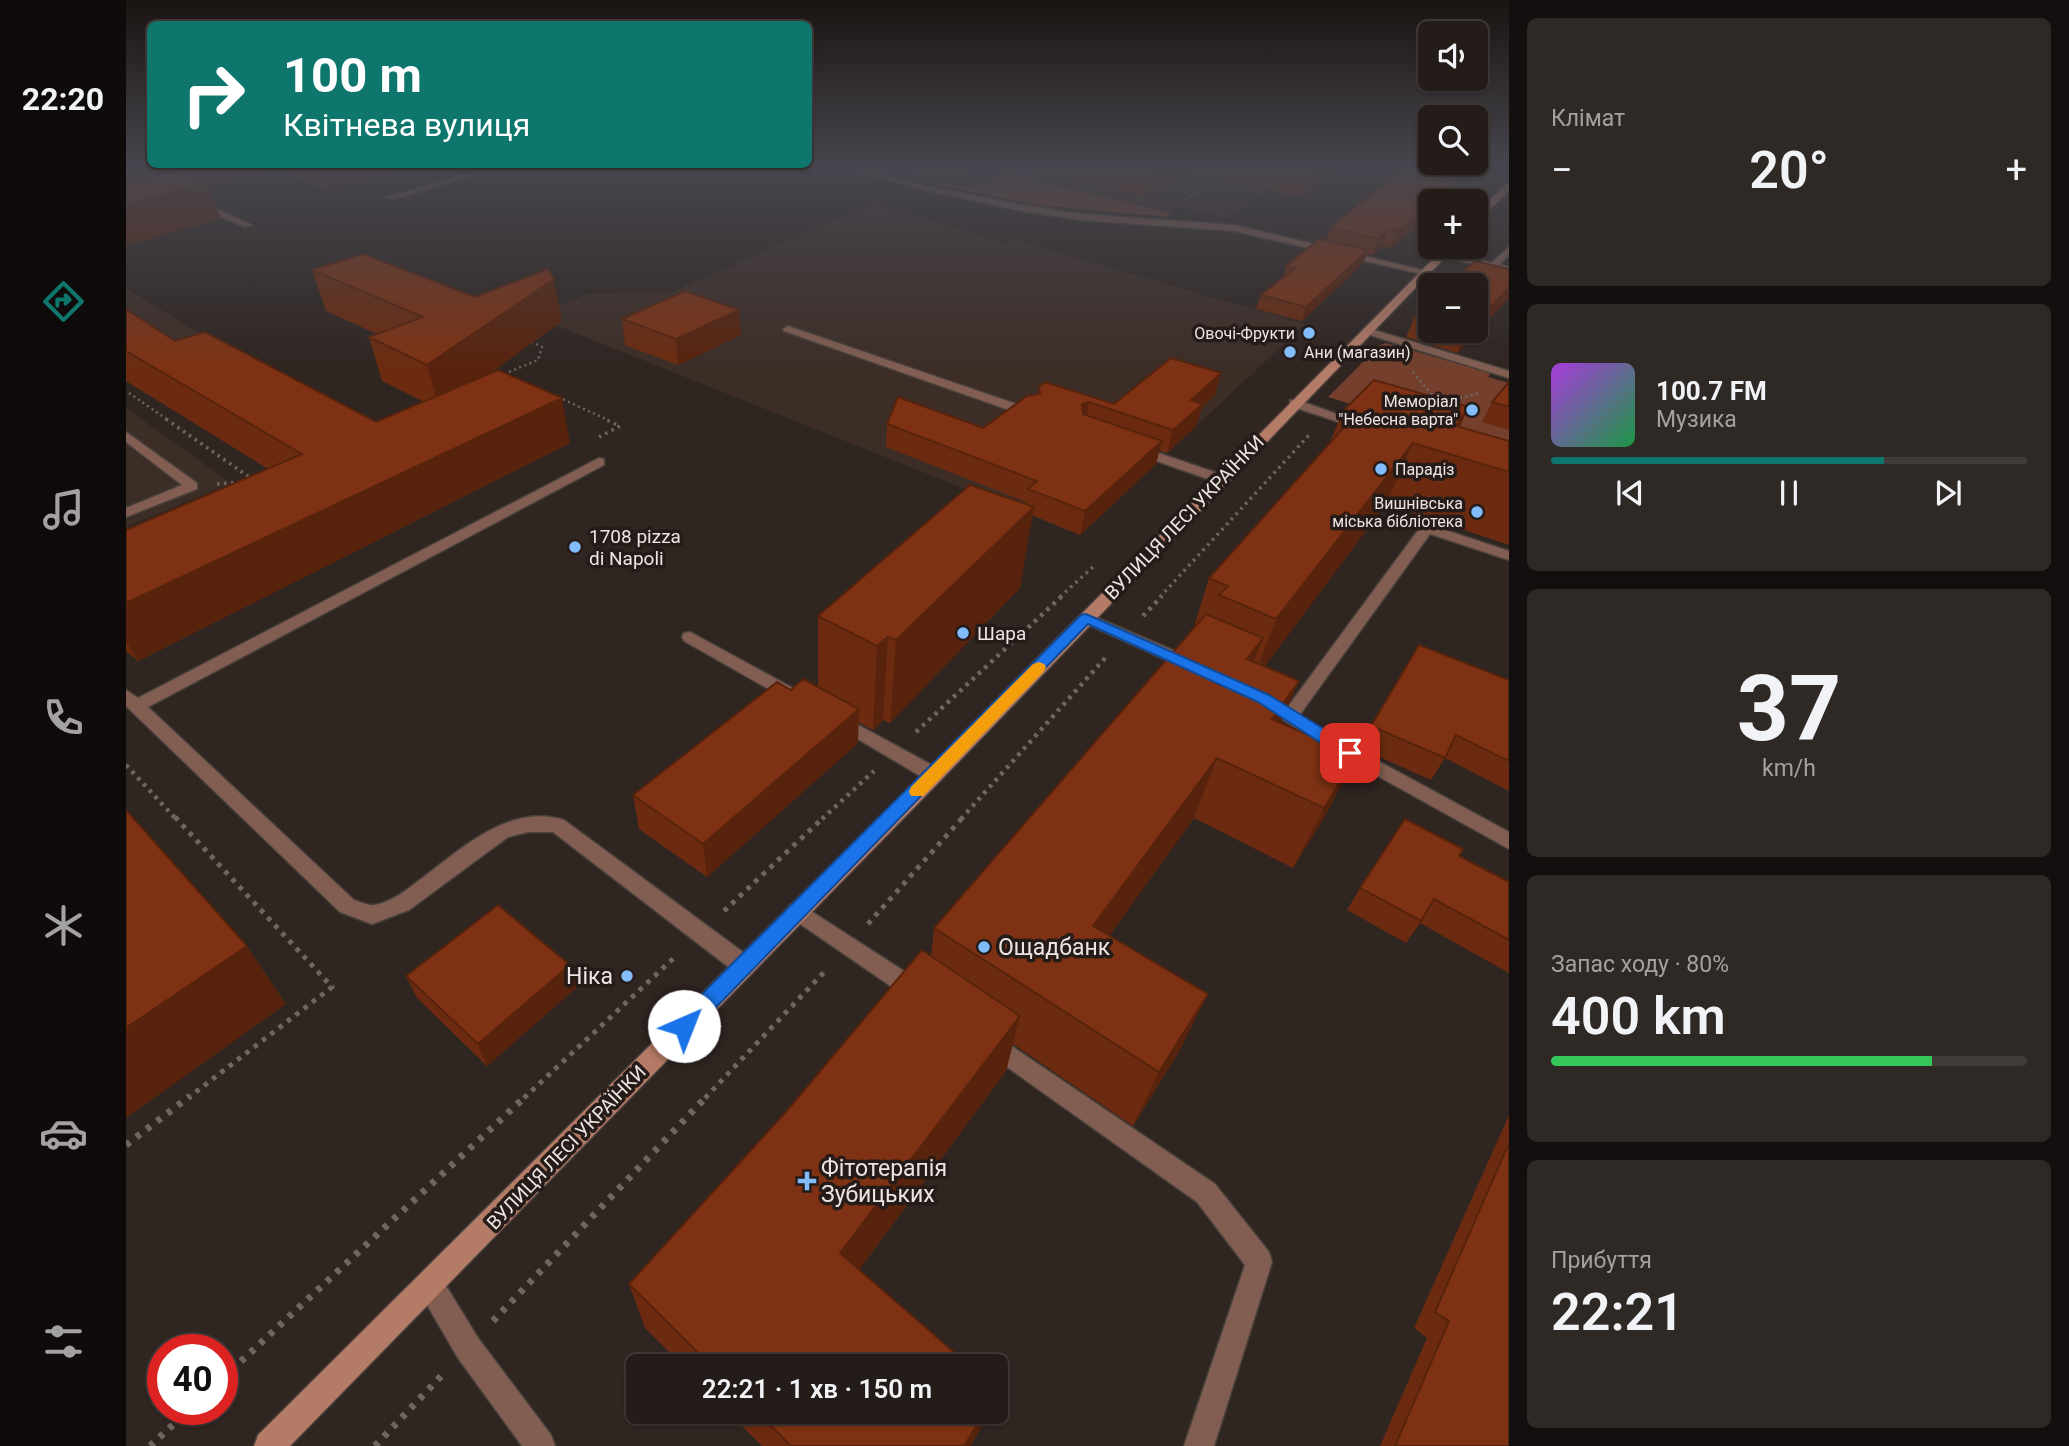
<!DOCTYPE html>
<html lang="uk">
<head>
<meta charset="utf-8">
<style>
	body { margin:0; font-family:Roboto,sans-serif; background:#2f2926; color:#f1f3f6; height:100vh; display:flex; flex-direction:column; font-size:26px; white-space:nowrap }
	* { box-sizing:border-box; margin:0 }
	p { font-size:23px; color:#a3a1a2 }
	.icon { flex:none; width:38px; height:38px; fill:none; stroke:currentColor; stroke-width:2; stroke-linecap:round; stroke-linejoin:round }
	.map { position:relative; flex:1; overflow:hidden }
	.sheet { display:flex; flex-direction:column; gap:18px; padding:18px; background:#130f0e; width:560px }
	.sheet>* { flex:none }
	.banner { position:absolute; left:21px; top:21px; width:665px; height:147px; border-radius:10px; box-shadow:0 2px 5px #0004,0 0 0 2px #403a38; background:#0f766e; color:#fff; overflow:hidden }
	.tools { position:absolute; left:1292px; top:21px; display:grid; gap:14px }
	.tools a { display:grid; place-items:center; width:70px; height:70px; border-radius:10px; background:#231c19; box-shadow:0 2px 5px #0004,0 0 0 2px #403a38; font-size:35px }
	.speed { position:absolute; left:21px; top:1334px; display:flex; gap:14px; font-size:35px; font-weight:700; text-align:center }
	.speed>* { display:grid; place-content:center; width:91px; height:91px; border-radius:50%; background:#231c19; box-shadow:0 2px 5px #0004,0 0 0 2px #403a38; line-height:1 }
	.speed .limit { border:10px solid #d22; background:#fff; color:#111 }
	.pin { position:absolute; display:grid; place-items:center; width:60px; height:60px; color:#fff; margin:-30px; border-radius:14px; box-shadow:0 4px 10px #0006 }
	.me { position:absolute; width:77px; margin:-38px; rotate:44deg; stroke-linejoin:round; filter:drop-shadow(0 0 5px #0008) }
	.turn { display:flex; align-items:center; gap:24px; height:147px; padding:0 21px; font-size:32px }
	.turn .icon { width:91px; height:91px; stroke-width:2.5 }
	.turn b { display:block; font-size:49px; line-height:60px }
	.big { font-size:52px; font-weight:600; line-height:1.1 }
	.sheet .card { flex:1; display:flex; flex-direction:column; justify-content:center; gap:10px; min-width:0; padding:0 24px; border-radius:10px; background:#2f2926 }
	.sheet .dial { align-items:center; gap:0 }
	.dial b { font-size:91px; line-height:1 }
	.song { display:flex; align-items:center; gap:21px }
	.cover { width:84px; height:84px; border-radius:10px; background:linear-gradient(135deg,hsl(280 70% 55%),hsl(140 70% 35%)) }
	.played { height:7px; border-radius:4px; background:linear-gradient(90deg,#0f766e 70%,#403a38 70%) }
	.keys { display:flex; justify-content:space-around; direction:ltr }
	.heat { display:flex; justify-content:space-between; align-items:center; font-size:38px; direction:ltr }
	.charge { height:10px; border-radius:5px; background:linear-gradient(90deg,#34c759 80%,#403a38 0) }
	.trip { position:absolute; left:500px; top:1354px; width:382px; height:70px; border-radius:10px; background:#231c19; box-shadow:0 2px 5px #0004,0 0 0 2px #403a38; font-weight:600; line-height:70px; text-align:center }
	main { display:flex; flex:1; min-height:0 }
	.tab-bar { display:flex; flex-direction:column; width:126px; justify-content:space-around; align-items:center; background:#0e0b0a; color:#a3a1a2 }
	.tab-bar .icon { width:49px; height:49px }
	.tab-bar .on { color:#0f766e }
	.tab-bar b { font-size:32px; color:#f1f3f6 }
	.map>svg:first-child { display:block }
	.built { fill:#3d2d27 }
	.green { fill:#74402d }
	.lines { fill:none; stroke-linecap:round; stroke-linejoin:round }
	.lane-casing { stroke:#49403c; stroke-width:3 }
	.street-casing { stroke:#49403c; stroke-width:3 }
	.secondary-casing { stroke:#49403c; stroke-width:3 }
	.path-far5 { stroke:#6f6662; stroke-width:2; stroke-dasharray:2 2.5; stroke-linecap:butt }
	.path-far4 { stroke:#6f6662; stroke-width:2.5; stroke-dasharray:2 3.5; stroke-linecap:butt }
	.path-far3 { stroke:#6f6662; stroke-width:3.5; stroke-dasharray:2.5 4.5; stroke-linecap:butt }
	.path-far2 { stroke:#6f6662; stroke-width:4.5; stroke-dasharray:3.5 5; stroke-linecap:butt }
	.path-far1 { stroke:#6f6662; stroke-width:5; stroke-dasharray:4.5 6; stroke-linecap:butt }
	.path { stroke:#6f6662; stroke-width:7; stroke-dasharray:5 8; stroke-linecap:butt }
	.lane { fill:#815e51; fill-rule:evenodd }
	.street { fill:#815e51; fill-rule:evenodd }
	.secondary { fill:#b47b67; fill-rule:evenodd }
	.wall { fill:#6c2b10 }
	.shaded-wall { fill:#58230d }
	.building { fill:#7e3213; stroke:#58230d; stroke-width:2 }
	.route { fill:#1a73e8; stroke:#114b97; stroke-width:2 }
	.slow { fill:#f59e0b }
	.poi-dot { fill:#82bcfa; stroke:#251b18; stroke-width:2.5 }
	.labels { text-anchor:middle; stroke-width:7; stroke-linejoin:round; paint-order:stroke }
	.far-poi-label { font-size:16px; fill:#ece5e2; stroke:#251b18; text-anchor:end }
	.street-label { font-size:19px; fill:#ece5e2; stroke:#251b18 }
	.poi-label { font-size:19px; fill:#ece5e2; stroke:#251b18; text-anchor:start }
	.near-poi-label { font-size:23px; fill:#ece5e2; stroke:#251b18; text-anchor:start }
</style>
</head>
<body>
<main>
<nav class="tab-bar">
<b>22:20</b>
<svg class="icon on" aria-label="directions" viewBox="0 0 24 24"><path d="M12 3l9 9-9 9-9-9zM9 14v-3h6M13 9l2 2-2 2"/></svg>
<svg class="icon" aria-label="music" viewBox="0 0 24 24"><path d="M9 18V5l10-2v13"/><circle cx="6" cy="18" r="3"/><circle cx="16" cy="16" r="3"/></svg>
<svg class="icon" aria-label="phone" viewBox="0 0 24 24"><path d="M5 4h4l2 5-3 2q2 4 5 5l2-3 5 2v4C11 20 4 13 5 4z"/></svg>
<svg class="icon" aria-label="climate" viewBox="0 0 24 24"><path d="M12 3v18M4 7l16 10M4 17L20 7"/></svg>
<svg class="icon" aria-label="car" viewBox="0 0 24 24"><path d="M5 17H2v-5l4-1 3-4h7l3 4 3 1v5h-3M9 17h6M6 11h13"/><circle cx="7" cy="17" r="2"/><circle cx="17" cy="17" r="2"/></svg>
<svg class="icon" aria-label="filters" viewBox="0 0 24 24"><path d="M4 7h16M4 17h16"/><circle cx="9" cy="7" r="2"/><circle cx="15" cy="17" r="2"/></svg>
</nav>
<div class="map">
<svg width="1383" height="1446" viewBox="0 0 1383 1446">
	<rect width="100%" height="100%" fill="#2f2521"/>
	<!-- built -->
	<path class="built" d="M761,166H1178L1099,218L1054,207L1044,213L882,173L842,188Z
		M748,203L881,244L889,240L1179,324L954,535L407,316L462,294L548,291Z
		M0,288L97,348L0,382Z
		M0,408L105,483L0,527Z"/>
	<!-- green -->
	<path class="green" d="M771,166H854L820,179Z
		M882,173L1044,213L1042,217L911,205L811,185L818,182L842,188Z
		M1260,343L1365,373L1362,377L1383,383V453L1202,397L1254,345Z"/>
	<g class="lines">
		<defs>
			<path id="lane" d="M368,166H382L268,199L261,197Z
				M69,202H75L126,225L119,227L69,206Z
				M1383,247V255L1370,268H1364V264Z
				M662,326L908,410L910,413L900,416L658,331L657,329Z
				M1164,400H1172L1241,425L1231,428L1164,406Z
				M0,432L71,483V489L0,517V508L56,485L0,442Z
				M1009,445L1100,476L1102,479L1100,482H1090L1005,452V446Z
				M473,458L478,459V465L22,707L228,900C235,902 242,906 249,905C265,902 278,892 291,882C332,852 382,802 438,820L625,958L628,965L625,972L617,974L609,972L427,832H402L382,837L283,910L246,924L214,912L0,706V690L12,698Z
				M1301,524L1383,551V560L1304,534L1170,720H1158L1155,716L1158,712L1296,525Z
				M564,632L674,692L677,696L668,702L662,700L558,641L556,637L558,633Z
				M714,715L815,770L817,775L815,780H801L708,725L705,721L708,717Z"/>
			<path id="street" d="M716,166H729L794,185L896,205L955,214L1108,225L1305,272L1300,275L1108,231L955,220L896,211L793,189Z
				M1317,251L1383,267V273L1314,256V252Z
				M1237,329H1245L1383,371V378L1237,333Z
				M960,613L1072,661L1074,665L1066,670L1060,669L954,621L952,618Z
				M1139,694L1208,737L1383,832V849L1196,745L1133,704L1130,700Z
				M671,902L798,984L801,991L798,998L790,1001L782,998L664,917L661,911L664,905Z
				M865,1032L1089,1184L1143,1252L1146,1262L1088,1446H1058L1119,1265L1071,1202L857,1050L853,1043L857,1036Z
				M304,1272L314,1276L352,1338L425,1435L429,1446H396L332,1358L290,1286L294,1276Z"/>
			<path id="secondary" d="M1380,184H1383V191L1349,223V215Z
				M1319,247H1329L815,780L164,1446H128L132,1435L801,770Z"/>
		</defs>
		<!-- lane casing -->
		<use href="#lane" class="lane-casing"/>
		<!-- street casing -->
		<use href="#street" class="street-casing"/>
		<!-- secondary casing -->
		<use href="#secondary" class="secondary-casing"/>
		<!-- path-far5 -->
		<path class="path-far5" d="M872,166L971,191
			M1059,199L1100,177"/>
		<!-- path-far4 -->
		<path class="path-far4" d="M1287,372L1310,400
			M378,374L412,360L416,347L404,341
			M3,393L42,420
			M432,397L482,420
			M1318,402L1354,393"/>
		<!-- path-far3 -->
		<path class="path-far3" d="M40,419L126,479
			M473,437L494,426L478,419
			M91,484L114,482
			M934,597L968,566
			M1034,597L1184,434"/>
		<!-- path-far2 -->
		<path class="path-far2" d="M1017,616L1036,596
			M790,732L936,596
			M0,765L50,819
			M696,819L748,771
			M835,819L981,656"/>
		<!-- path-far1 -->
		<path class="path-far1" d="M49,817L206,987L62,1098
			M598,911L698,817
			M742,924L837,817
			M398,1098L551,955
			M579,1098L701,969"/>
		<!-- path -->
		<path class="path" d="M0,1145L64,1096
			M367,1321L581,1096
			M96,1379L400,1096
			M24,1446L64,1409
			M249,1446L318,1373"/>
		<!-- lane -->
		<use href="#lane" class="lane"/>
		<!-- street -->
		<use href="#street" class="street"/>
		<!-- secondary -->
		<use href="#secondary" class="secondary"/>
	</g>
	<!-- wall -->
	<path class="wall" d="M0,166H280L281,169L203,191L151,170L83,188L95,219L0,245Z
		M889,166H1219L1175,197L1066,173L1019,197Z
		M1273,166H1343L1322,183L1324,200L1304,201V219L1264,248L1256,246L1246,255L1241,254L1237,263L1176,321L1130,309L1135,295L1157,278L1160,266L1200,241L1204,228L1276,170Z
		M1383,269V298L1331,353L1280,337L1288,318L1304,303V331H1349Z
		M186,270L349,297L436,321L364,373L444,443L12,661L0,651V530L142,469L0,381V309L49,341L250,422L298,402L256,381L243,337L251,334L200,311Z
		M496,319L615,335L552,365L499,345Z
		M1383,382V430L1356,422L1366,402Z
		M913,387L988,404L1089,395L1076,407L1070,426L1041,453L1033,450L1030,464L954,535L906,515L894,588L764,723L757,720L747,730L732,722V743L581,877L513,829L507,795L665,690L692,687V616L900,505V502L760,447L761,424L857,428L912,394Z
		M1216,412L1334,427L1383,441V545L1260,504L1138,667L1155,723L1230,756L1199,816L1167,868L1068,818L983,935L1054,1050L1007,1126L887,1044L880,1071L733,1270L845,1367H558L519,1328L503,1284L805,956L808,928L1067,630L1083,578L1204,443Z
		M1383,680V791L1319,758L1305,780L1233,748L1245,726Z
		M1333,856L1383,883V973L1294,923L1280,943L1221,910L1234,888Z
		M280,976L451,987L361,1066L291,998Z
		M1383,1115V1446H1254L1301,1338L1288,1328Z
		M602,1412H862L856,1426L844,1446H636Z"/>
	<!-- shaded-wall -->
	<path class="shaded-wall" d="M28,166H42L52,191L69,187L61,166H150L151,170L83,188L95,219L0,245V173Z
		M196,166H280L281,169L203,191Z
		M1040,166H1067L1066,173L1019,197L1024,174Z
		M1194,166H1219L1175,197L1182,174Z
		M1330,166H1343L1306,196L1312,181Z
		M1331,185L1324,200L1323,201H1309Z
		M1304,208V219L1264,248L1270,231Z
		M1262,229L1256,246L1246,255L1252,239Z
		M1242,250L1237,263L1176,321L1180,307Z
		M428,279L436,321L314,410L301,365Z
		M1383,288V298L1331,353L1340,333L1342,331H1349V323Z
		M613,310L615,335L552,365L550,339Z
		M1095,373L1089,395L1076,407L1070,426L1041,453L1047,430L1065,400Z
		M436,398L444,443L12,661L0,641V603Z
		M963,402L959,425L956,404Z
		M1343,407L1321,454L1330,426Z
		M1036,441L1030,464L954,535L959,511Z
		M1287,443L1260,504L1125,684L1150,619Z
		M908,507L894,588L764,723L770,640Z
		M762,637L757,720L747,730L751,646Z
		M1137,638L1114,698L1121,659Z
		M1173,681L1147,741L1146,719Z
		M733,709L732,743L581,877L577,844Z
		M1230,756L1199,816L1167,868L1198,808Z
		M1091,758L1068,818L949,984L967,926Z
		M121,946L160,1004L0,1118V1028Z
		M444,965L451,987L361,1066L352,1044Z
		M1082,994L1054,1050L1007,1126L1033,1072Z
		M894,1016L880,1071L712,1298L714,1253Z
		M859,1412H862L856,1426L844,1446H838Z"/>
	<!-- building -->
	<path class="building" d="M0,166H28L0,173Z
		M989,166H1040L1024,174Z
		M1144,166H1194L1182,174Z
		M1280,166H1330L1312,181L1331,185L1309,201H1311H1304V208L1270,231L1262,229L1252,239L1204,228Z
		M49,171L81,184L0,204V183Z
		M1193,239L1242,250L1180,307L1135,295L1169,268L1160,266Z
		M237,254L349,297L422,269L428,279L301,365L243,337L297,317L186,270Z
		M1349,261L1383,269V288L1349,323V285H1323Z
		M559,291L613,310L550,339L496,319Z
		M1304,303V322L1288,318Z
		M0,309L49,341L79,332L250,422L372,370L436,398L0,603V530L176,454L0,351Z
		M1045,358L1095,373L1065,400L1077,404L1047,430L963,402L956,404L957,414L1036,441L959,511L902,489L911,481L761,424L772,397L857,428L901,396L914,394L913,387L919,382L988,404Z
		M1248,380L1343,407L1330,426L1383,441V472L1287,443L1150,619L1093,595L1102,586L1083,578L1229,415L1216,412Z
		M1383,382V407L1366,402Z
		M844,485L908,507L770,640L762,637L751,646L692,616Z
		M1080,614L1137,638L1121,659L1173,681L1146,719L1230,756L1198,808L1091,758L967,926L1082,994L1033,1072L808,928Z
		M1293,645L1383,680V761L1330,735L1319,758L1245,726Z
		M677,679L733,709L577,844L507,795L651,682L665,690Z
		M0,810L121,946L0,1028Z
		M1279,819L1337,849L1333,856L1383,882V940L1308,899L1295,921L1234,888Z
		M372,905L444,965L352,1044L280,976Z
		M796,950L894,1016L714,1253L845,1367H586L503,1284L659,1113Z
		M1383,1143V1446H1269L1323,1321L1309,1312Z
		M631,1412H859L838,1446H665Z"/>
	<!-- sky -->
	<linearGradient id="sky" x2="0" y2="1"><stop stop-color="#1a1412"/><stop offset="0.45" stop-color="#47464e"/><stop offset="1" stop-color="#47464e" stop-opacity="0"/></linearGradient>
	<rect width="1383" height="369" fill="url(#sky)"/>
	<!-- route -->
	<path class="route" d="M960,614L1143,695L1230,749L1233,753L1230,758H1218L1132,702L962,624L566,1032L558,1035L551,1032L548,1026L551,1019L955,615Z"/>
	<!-- slow -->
	<path class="slow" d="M913,662L918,664L920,667L918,671L797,796H785L783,792L785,787L907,664Z"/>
	<!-- markers -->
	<g class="poi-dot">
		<circle cx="1183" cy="333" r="7"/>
		<circle cx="1164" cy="352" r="7"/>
		<circle cx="1346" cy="410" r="7"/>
		<circle cx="1255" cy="469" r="7"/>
		<circle cx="1351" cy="512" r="7"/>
		<circle cx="449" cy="547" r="7"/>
		<circle cx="837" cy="633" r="7"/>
		<circle cx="858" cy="947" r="7"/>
		<circle cx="501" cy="976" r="7"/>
		<path d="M677.5 1170.5h7v7h7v7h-7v7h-7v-7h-7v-7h7z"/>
	</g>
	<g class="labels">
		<!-- far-poi labels -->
		<g class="far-poi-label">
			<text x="1169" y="339">Овочі-Фрукти</text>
			<text x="1178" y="358" text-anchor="start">Ани (магазин)</text>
			<text x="1332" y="407">Меморіал<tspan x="1332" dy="18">"Небесна варта"</tspan></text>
			<text x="1269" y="475" text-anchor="start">Парадіз</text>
			<text x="1337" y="509">Вишнівська<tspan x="1337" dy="18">міська бібліотека</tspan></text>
		</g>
		<!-- street labels -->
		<g class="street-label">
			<text transform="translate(1058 517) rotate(-46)" y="7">ВУЛИЦЯ ЛЕСІ УКРАЇНКИ</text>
			<text transform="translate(440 1147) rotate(-46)" y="7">ВУЛИЦЯ ЛЕСІ УКРАЇНКИ</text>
		</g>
		<!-- poi labels -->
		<g class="poi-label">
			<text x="463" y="543">1708 pizza<tspan x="463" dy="22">di Napoli</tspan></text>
			<text x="851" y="640">Шара</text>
		</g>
		<!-- near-poi labels -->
		<g class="near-poi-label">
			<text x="872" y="955">Ощадбанк</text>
			<text x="487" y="984" text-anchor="end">Ніка</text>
			<text x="695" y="1176">Фітотерапія<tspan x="695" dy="26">Зубицьких</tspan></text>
		</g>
	</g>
</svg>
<div class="tools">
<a><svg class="icon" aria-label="sound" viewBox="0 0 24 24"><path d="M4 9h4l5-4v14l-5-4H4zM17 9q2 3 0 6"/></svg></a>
<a><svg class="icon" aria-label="search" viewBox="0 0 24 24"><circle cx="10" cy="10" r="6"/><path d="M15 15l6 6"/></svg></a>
<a>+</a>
<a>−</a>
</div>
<div class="speed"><div class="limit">40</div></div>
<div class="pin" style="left:1224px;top:753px;background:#d93025"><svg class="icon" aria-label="arrive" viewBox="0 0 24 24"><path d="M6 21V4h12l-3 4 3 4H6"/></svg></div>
<svg class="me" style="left:558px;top:1026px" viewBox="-20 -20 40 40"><circle r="19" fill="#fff"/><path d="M0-13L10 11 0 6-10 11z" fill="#1a73e8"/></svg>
<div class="trip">22:21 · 1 хв · 150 m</div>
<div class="banner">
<div class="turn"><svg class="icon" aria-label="right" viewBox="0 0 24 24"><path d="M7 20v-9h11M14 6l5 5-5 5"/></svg><div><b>100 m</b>Квітнева вулиця</div></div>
</div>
</div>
<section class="sheet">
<div class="card"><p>Клімат</p>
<div class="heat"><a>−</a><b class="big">20°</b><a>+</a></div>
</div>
<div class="card">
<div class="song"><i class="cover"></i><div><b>100.7 FM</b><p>Музика</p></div></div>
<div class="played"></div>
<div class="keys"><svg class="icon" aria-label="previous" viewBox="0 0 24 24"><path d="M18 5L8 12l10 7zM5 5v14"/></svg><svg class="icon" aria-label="pause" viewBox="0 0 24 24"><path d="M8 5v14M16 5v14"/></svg><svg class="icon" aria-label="next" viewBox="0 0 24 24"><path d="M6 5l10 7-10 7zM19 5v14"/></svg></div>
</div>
<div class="card dial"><b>37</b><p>km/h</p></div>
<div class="card"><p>Запас ходу · 80%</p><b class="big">400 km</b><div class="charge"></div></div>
<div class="card"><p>Прибуття</p><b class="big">22:21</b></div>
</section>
</main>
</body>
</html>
